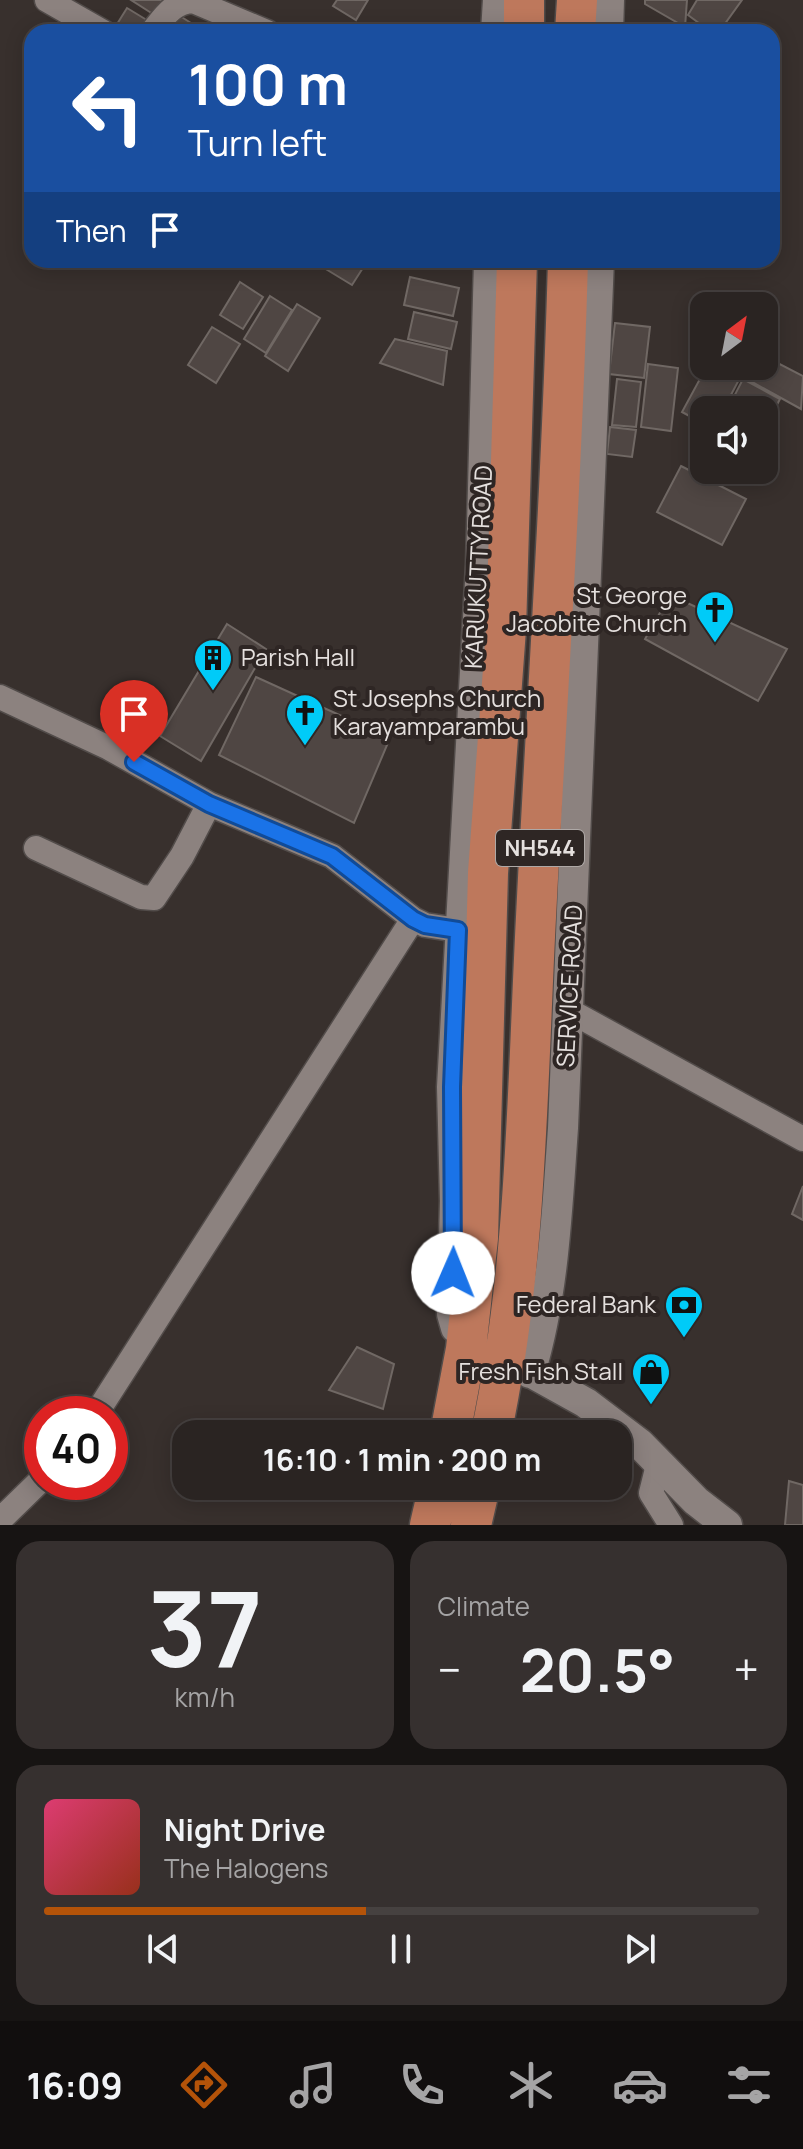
<!DOCTYPE html>
<html lang="en">
<head>
<meta charset="utf-8">
<style>
	body { margin:0; font-family:Manrope,sans-serif; background:#36302f; color:#f1f3f6; height:100vh; display:flex; flex-direction:column; font-size:30px; white-space:nowrap }
	* { box-sizing:border-box; margin:0 }
	p { font-size:26px; color:#a5a4a5 }
	.icon { flex:none; width:44px; height:44px; fill:none; stroke:currentColor; stroke-width:2; stroke-linecap:round; stroke-linejoin:round }
	.map { position:relative; height:1525px; overflow:hidden }
	.side { display:flex; flex-direction:column; gap:16px; padding:16px; background:#171413; flex:1 }
	.side>* { flex:none }
	.banner { position:absolute; left:24px; top:24px; width:756px; height:244px; border-radius:24px; box-shadow:0 4px 20px #0003,0 0 0 2px #464140; background:#1a4fa0; color:#fff; overflow:hidden }
	.needle { width:52px; rotate:32deg }
	.controls { position:absolute; left:690px; top:292px; display:grid; gap:16px }
	.controls a { display:grid; place-items:center; width:88px; height:88px; border-radius:16px; background:#2a2422; box-shadow:0 4px 20px #0003,0 0 0 2px #464140; font-size:40px }
	.speed { position:absolute; left:24px; top:1396px; display:flex; gap:16px; font-size:40px; font-weight:700; text-align:center }
	.speed>* { display:grid; place-content:center; width:104px; height:104px; border-radius:50%; background:#2a2422; box-shadow:0 4px 20px #0003,0 0 0 2px #464140; line-height:1 }
	.speed .limit { border:12px solid #d22; background:#fff; color:#111 }
	.pin { position:absolute; display:grid; place-items:center; width:68px; height:68px; color:#fff; margin:-82px -34px; border-radius:50% 50% 50% 0; rotate:-45deg; box-shadow:0 0 8px #0007 }
	.pin .icon { rotate:45deg }
	.me { position:absolute; width:88px; margin:-44px; rotate:1deg; stroke-linejoin:round; filter:drop-shadow(0 0 6px #0008) }
	.turn { display:flex; align-items:center; gap:28px; height:168px; padding:0 32px; font-size:36px }
	.turn .icon { width:104px; height:104px; stroke-width:2.5 }
	.turn b { display:block; font-size:56px; line-height:68px }
	.then { display:flex; align-items:center; height:76px; padding:0 32px; background:#0003; gap:16px; font-size:30px }
	.big { font-size:60px; font-weight:700; line-height:1.1 }
	.side .card { flex:1; display:flex; flex-direction:column; justify-content:center; gap:12px; min-width:0; padding:0 28px; border-radius:24px; background:#36302f }
	.side .dial { align-items:center; gap:0 }
	.dial b { font-size:104px; line-height:1 }
	.song { display:flex; align-items:center; gap:24px }
	.cover { width:96px; height:96px; border-radius:12px; background:linear-gradient(135deg,hsl(340 70% 55%),hsl(10 70% 35%)) }
	.played { height:8px; border-radius:4px; background:linear-gradient(90deg,#b45309 45%,#464140 45%) }
	.keys { display:flex; justify-content:space-around; direction:ltr }
	.heat { display:flex; justify-content:space-between; align-items:center; font-size:44px; direction:ltr }
	.side .tiles { flex:1; display:grid; gap:16px; grid-template-columns:1fr 1fr }
	.card:last-child { grid-column:span 2 }
	.trip { position:absolute; left:172px; top:1420px; width:460px; height:80px; border-radius:24px; background:#2a2422; box-shadow:0 4px 20px #0003,0 0 0 2px #464140; font-weight:700; line-height:80px; text-align:center }
	.menu { display:flex; height:128px; justify-content:space-around; align-items:center; background:#110e0e; color:#a5a4a5 }
	.menu .icon { width:56px; height:56px }
	.menu .on { color:#b45309 }
	.menu b { font-size:36px; color:#f1f3f6 }
	.map>svg:first-child { display:block }
	.building { fill:#4f4643; stroke:#706864; stroke-width:2 }
	.lines { fill:none; stroke-linecap:round; stroke-linejoin:round }
	.minor-casing { stroke:#524c4a; stroke-width:27 }
	.tertiary-casing { stroke:#524c4a; stroke-width:33 }
	.trunk-casing { stroke:#524c4a; stroke-width:43 }
	.minor { stroke:#8c827f; stroke-width:24 }
	.tertiary { stroke:#8c827f; stroke-width:30 }
	.trunk { stroke:#be785c; stroke-width:40 }
	.route-casing { stroke:#114b97; stroke-width:20 }
	.route { stroke:#1a73e8; stroke-width:14 }
	.labels { text-anchor:middle; stroke-width:8; stroke-linejoin:round; paint-order:stroke }
	.shield { fill:#2e2624; stroke:#aea8a6; stroke-width:2 }
	.shield-label { font-size:22px; font-weight:bold; fill:#e5e0de }
	.street-label { font-size:24px; fill:#e5e0de; stroke:#2e2624 }
	.poi-label { font-size:24px; fill:#e5e0de; stroke:#2e2624; text-anchor:end }
</style>
</head>
<body>
<div class="map">
<svg width="803" height="1525" viewBox="0 0 803 1525">
	<rect width="100%" height="100%" fill="#38302d"/>
	<!-- building -->
	<path class="building" d="M131,0H167L156,16Z
		M337,0H368L356,20L333,6Z
		M645,0H687L685,27L645,4Z
		M697,0H742L719,32H711L688,15Z
		M127,8L150,22L144,32L114,29Z
		M180,16L205,32H170Z
		M311,260H368L352,285Z
		M410,277L459,288L453,316L404,305Z
		M240,282L263,297L243,329L220,315Z
		M270,296L292,310L266,353L244,339Z
		M297,304L320,318L288,371L265,356Z
		M414,312L457,322L451,349L408,339Z
		M615,323L650,327L644,378L609,374Z
		M212,327L240,344L216,383L188,365Z
		M395,339L447,351L443,385L380,363Z
		M766,357L803,376L801,409L752,382Z
		M648,364L678,368L671,431L641,427Z
		M707,366H727L742,374L723,410H704V424L682,412Z
		M617,379L641,382L636,427L612,425Z
		M743,379L780,399L764,430V410H727Z
		M610,427L636,430L632,457L607,454Z
		M681,466L746,499L722,545L657,512Z
		M670,595L787,649L758,701L645,639Z
		M227,624L266,649L201,761L160,736Z
		M256,677L390,738L354,823L219,755Z
		M803,1186V1220L792,1214Z
		M357,1347L394,1364L383,1409L329,1390Z
		M789,1481L803,1485V1525H785Z"/>
	<g class="lines">
		<defs>
			<path id="minor" d="M47,0L103,32
				M152,32C164,17 173,2 193,1L267,32
				M0,697L109,748L209,804L332,856L413,919L425,925L458,930
				M36,848L141,897L154,898L182,856L209,804
				M568,1010L803,1139
				M96,1414L413,919
				M659,1461L651,1493L671,1525
				M0,1520L42,1479"/>
			<path id="tertiary" d="M496,32L498,0
				M608,32L609,0
				M456,1328L452,1314L455,1201L452,1087L481,564L489,260
				M486,1354L507,1359L586,1403L640,1444L696,1501L727,1525
				M530,1373C554,1294 557,1210 563,1128L599,260"/>
			<path id="trunk" d="M524,32V0
				M575,32L577,0
				M450,1434L466,1349L478,1238L488,873L506,629L517,260
				M491,1434C527,1265 527,1089 536,917C547,698 562,479 568,260
				M430,1525L439,1486
				M471,1525L480,1486"/>
		</defs>
		<!-- minor casing -->
		<use href="#minor" class="minor-casing"/>
		<!-- tertiary casing -->
		<use href="#tertiary" class="tertiary-casing"/>
		<!-- trunk casing -->
		<use href="#trunk" class="trunk-casing"/>
		<!-- minor -->
		<use href="#minor" class="minor"/>
		<!-- tertiary -->
		<use href="#tertiary" class="tertiary"/>
		<!-- trunk -->
		<use href="#trunk" class="trunk"/>
	</g>
	<g class="lines">
		<defs>
			<path id="route" d="M134,762L209,804L332,856L413,919L425,925L458,930L452,1087L453,1273"/>
		</defs>
		<!-- route casing -->
		<use href="#route" class="route-casing"/>
		<!-- route -->
		<use href="#route" class="route"/>
	</g>
	<!-- icons -->
	<defs>
		<symbol id="church-pin" viewBox="-11 -11 22 30"><path d="M0 17L-7.5 6A9.5 9.5 0 1 1 7.5 6Z" fill="#00cbf8" stroke="#2e2624"/><path d="M-1.2-6h2.4v3.5h3.3v2.4h-3.3V6h-2.4V-.1h-3.3v-2.4h3.3Z" fill="#111"/></symbol>
		<symbol id="building-pin" viewBox="-11 -11 22 30"><path d="M0 17L-7.5 6A9.5 9.5 0 1 1 7.5 6Z" fill="#00cbf8" stroke="#2e2624"/><path d="M-4-6H4V6H1V3H-1V6H-4ZM-2.5-4.3h1.7v1.8h-1.7ZM.8-4.3h1.7v1.8H.8ZM-2.5-1h1.7V.8h-1.7ZM.8-1h1.7V.8H.8Z" fill="#111"/></symbol>
		<symbol id="bank-pin" viewBox="-11 -11 22 30"><path d="M0 17L-7.5 6A9.5 9.5 0 1 1 7.5 6Z" fill="#00cbf8" stroke="#2e2624"/><path d="M-6-4H6V4H-6ZM0-2.3a2.3 2.3 0 1 0 0 4.6a2.3 2.3 0 1 0 0-4.6Z" fill="#111"/></symbol>
		<symbol id="shop-pin" viewBox="-11 -11 22 30"><path d="M0 17L-7.5 6A9.5 9.5 0 1 1 7.5 6Z" fill="#00cbf8" stroke="#2e2624"/><path d="M-5-2.5h2.3a2.7 3.5 0 0 1 5.4 0H5L5.5 6h-11ZM-1.5-2.5h3a1.5 2.3 0 0 0-3 0Z" fill="#111"/></symbol>
	</defs>
	<g fill-rule="evenodd">
		<use href="#church-pin" x="693" y="588" width="44" height="60"/>
		<use href="#building-pin" x="191" y="636" width="44" height="60"/>
		<use href="#church-pin" x="283" y="691" width="44" height="60"/>
		<use href="#bank-pin" x="662" y="1283" width="44" height="60"/>
		<use href="#shop-pin" x="629" y="1350" width="44" height="60"/>
	</g>
	<g class="labels">
		<!-- shield labels -->
		<rect class="shield" x="496" y="830" width="88" height="36" rx="6"/>
		<g class="shield-label">
			<text x="540" y="856">NH544</text>
		</g>
		<!-- street labels -->
		<g class="street-label">
			<text transform="translate(479 567) rotate(-87)" y="8">KARUKUTTY ROAD</text>
			<text transform="translate(570 986) rotate(-87)" y="8">SERVICE ROAD</text>
		</g>
		<!-- poi labels -->
		<g class="poi-label">
			<text x="687" y="604">St George<tspan x="687" dy="28">Jacobite Church</tspan></text>
			<text x="241" y="666" text-anchor="start">Parish Hall</text>
			<text x="333" y="707" text-anchor="start">St Josephs Church<tspan x="333" dy="28">Karayamparambu</tspan></text>
			<text x="656" y="1313">Federal Bank</text>
			<text x="623" y="1380">Fresh Fish Stall</text>
		</g>
	</g>
</svg>
<div class="controls">
<a><svg class="needle" viewBox="-14 -14 28 28"><path d="M0-13l5 13h-10z" fill="#e53935"/><path d="M0 13l5-13h-10z" fill="#a5a4a5"/></svg></a>
<a><svg class="icon" aria-label="sound" viewBox="0 0 24 24"><path d="M4 9h4l5-4v14l-5-4H4zM17 9q2 3 0 6"/></svg></a>
</div>
<div class="speed"><div class="limit">40</div></div>
<div class="pin" style="left:134px;top:762px;background:#d93025"><svg class="icon" aria-label="arrive" viewBox="0 0 24 24"><path d="M6 21V4h12l-3 4 3 4H6"/></svg></div>
<svg class="me" style="left:453px;top:1273px" viewBox="-20 -20 40 40"><circle r="19" fill="#fff"/><path d="M0-13L10 11 0 6-10 11z" fill="#1a73e8"/></svg>
<div class="trip">16:10 · 1 min · 200 m</div>
<div class="banner">
<div class="turn"><svg class="icon" aria-label="left" viewBox="0 0 24 24"><path d="M17 20v-9H6M10 6l-5 5 5 5"/></svg><div><b>100 m</b>Turn left</div></div>
<div class="then">Then<svg class="icon" aria-label="arrive" viewBox="0 0 24 24"><path d="M6 21V4h12l-3 4 3 4H6"/></svg></div>
</div>
</div>
<section class="side">
<div class="tiles">
<div class="card dial"><b>37</b><p>km/h</p></div>
<div class="card"><p>Climate</p>
<div class="heat"><a>−</a><b class="big">20.5°</b><a>+</a></div>
</div>
<div class="card">
<div class="song"><i class="cover"></i><div><b>Night Drive</b><p>The Halogens</p></div></div>
<div class="played"></div>
<div class="keys"><svg class="icon" aria-label="previous" viewBox="0 0 24 24"><path d="M18 5L8 12l10 7zM5 5v14"/></svg><svg class="icon" aria-label="pause" viewBox="0 0 24 24"><path d="M8 5v14M16 5v14"/></svg><svg class="icon" aria-label="next" viewBox="0 0 24 24"><path d="M6 5l10 7-10 7zM19 5v14"/></svg></div>
</div>
</div>
</section>
<nav class="menu">
<b>16:09</b>
<svg class="icon on" aria-label="directions" viewBox="0 0 24 24"><path d="M12 3l9 9-9 9-9-9zM9 14v-3h6M13 9l2 2-2 2"/></svg>
<svg class="icon" aria-label="music" viewBox="0 0 24 24"><path d="M9 18V5l10-2v13"/><circle cx="6" cy="18" r="3"/><circle cx="16" cy="16" r="3"/></svg>
<svg class="icon" aria-label="phone" viewBox="0 0 24 24"><path d="M5 4h4l2 5-3 2q2 4 5 5l2-3 5 2v4C11 20 4 13 5 4z"/></svg>
<svg class="icon" aria-label="climate" viewBox="0 0 24 24"><path d="M12 3v18M4 7l16 10M4 17L20 7"/></svg>
<svg class="icon" aria-label="car" viewBox="0 0 24 24"><path d="M5 17H2v-5l4-1 3-4h7l3 4 3 1v5h-3M9 17h6M6 11h13"/><circle cx="7" cy="17" r="2"/><circle cx="17" cy="17" r="2"/></svg>
<svg class="icon" aria-label="filters" viewBox="0 0 24 24"><path d="M4 7h16M4 17h16"/><circle cx="9" cy="7" r="2"/><circle cx="15" cy="17" r="2"/></svg>
</nav>
</body>
</html>
